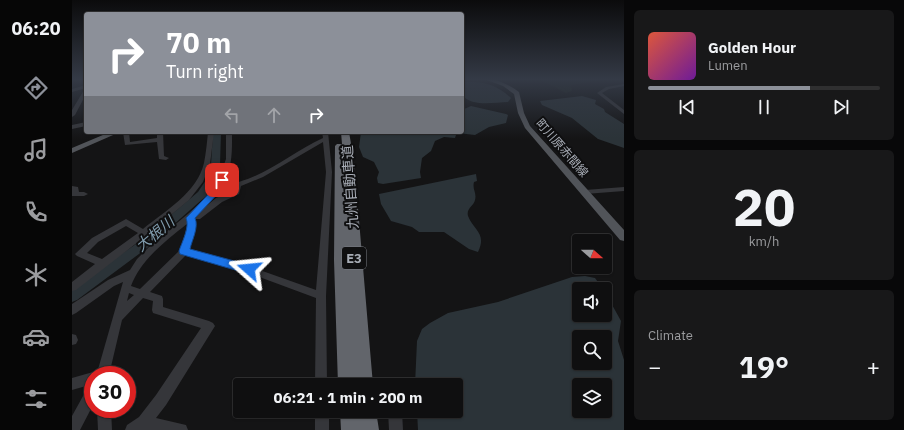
<!DOCTYPE html>
<html lang="en">
<head>
<meta charset="utf-8">
<style>
	body { margin:0; font-family:"IBM Plex Sans","Noto Sans JP",sans-serif; background:#181819; color:#f1f3f6; height:100vh; display:flex; flex-direction:column; font-size:15px; white-space:nowrap }
	* { box-sizing:border-box; margin:0 }
	p { font-size:13px; color:#9b9c9f }
	.icon { flex:none; width:22px; height:22px; fill:none; stroke:currentColor; stroke-width:2; stroke-linecap:round; stroke-linejoin:round }
	.map { position:relative; flex:1; overflow:hidden }
	.panel { display:flex; flex-direction:column; gap:10px; padding:10px; background:#080809; width:280px }
	.panel>* { flex:none }
	.top-card { position:absolute; left:12px; top:12px; width:380px; height:122px; border-radius:4px; box-shadow:0 1px 3px #0004,0 0 0 1px #2f2f30; background:#8c9099; color:#fff; overflow:hidden }
	.needle { width:26px; rotate:111deg }
	.tools { position:absolute; left:500px; top:234px; display:grid; gap:8px }
	.tools a { display:grid; place-items:center; width:40px; height:40px; border-radius:4px; background:#0f0f10; box-shadow:0 1px 3px #0004,0 0 0 1px #2f2f30; font-size:20px }
	.speed { position:absolute; left:12px; top:366px; display:flex; gap:8px; font-size:20px; font-weight:700; text-align:center }
	.speed>* { display:grid; place-content:center; width:52px; height:52px; border-radius:50%; background:#0f0f10; box-shadow:0 1px 3px #0004,0 0 0 1px #2f2f30; line-height:1 }
	.speed .limit { border:6px solid #d22; background:#fff; color:#111 }
	.pin { position:absolute; display:grid; place-items:center; width:34px; height:34px; color:#fff; margin:-17px; border-radius:8px; box-shadow:0 2px 6px #0006 }
	.me { position:absolute; width:44px; margin:-22px; rotate:288deg; stroke-linejoin:round; filter:drop-shadow(0 0 3px #0008) }
	.turn { display:flex; align-items:center; gap:14px; height:84px; padding:0 16px; font-size:18px }
	.turn .icon { width:52px; height:52px; stroke-width:2.5 }
	.turn b { display:block; font-size:28px; line-height:34px }
	.lanes { display:flex; align-items:center; height:38px; padding:0 16px; background:#0003; justify-content:center; gap:20px; direction:ltr }
	.lanes .off { opacity:.35 }
	.big { font-size:30px; font-weight:700; line-height:1.1 }
	.panel .tile { flex:1; display:flex; flex-direction:column; justify-content:center; gap:6px; min-width:0; padding:0 14px; border-radius:6px; background:#181819 }
	.panel .dial { align-items:center; gap:0 }
	.dial b { font-size:52px; line-height:1 }
	.song { display:flex; align-items:center; gap:12px }
	.cover { width:48px; height:48px; border-radius:6px; background:linear-gradient(135deg,hsl(10 70% 55%),hsl(280 70% 35%)) }
	.played { height:4px; border-radius:2px; background:linear-gradient(90deg,#8c9099 70%,#2f2f30 70%) }
	.keys { display:flex; justify-content:space-around; direction:ltr }
	.heat { display:flex; justify-content:space-between; align-items:center; font-size:22px; direction:ltr }
	.trip { position:absolute; left:161px; top:378px; width:230px; height:40px; border-radius:4px; background:#0f0f10; box-shadow:0 1px 3px #0004,0 0 0 1px #2f2f30; font-weight:700; line-height:40px; text-align:center }
	main { display:flex; flex:1; min-height:0 }
	.menu { display:flex; flex-direction:column; width:72px; justify-content:space-around; align-items:center; background:#060606; color:#9b9c9f }
	.menu .icon { width:28px; height:28px }
	.menu .active { color:#8c9099 }
	.menu b { font-size:18px; color:#f1f3f6 }
	.map>svg:first-child { display:block }
	.green { fill:#1a201b }
	.water { fill:#2b3338; fill-rule:evenodd }
	.lines { fill:none; stroke-linecap:round; stroke-linejoin:round }
	.river { fill:#2b3338; fill-rule:evenodd }
	.minor { fill:#35363a; fill-rule:evenodd }
	.major { fill:#515459; fill-rule:evenodd }
	.highway { fill:#62656b; fill-rule:evenodd }
	.route { fill:#1a73e8; stroke:#114b97 }
	.labels { text-anchor:middle; stroke-width:4; stroke-linejoin:round; paint-order:stroke }
	.far-street-label { font-size:12px; fill:#a7acb5; stroke:#0f0f10 }
	.shield { fill:#0f0f10; stroke:#797d84; stroke-width:1 }
	.shield-label { font-size:13px; font-weight:bold; fill:#a7acb5 }
	.street-label { font-size:14px; fill:#a7acb5; stroke:#0f0f10 }
	.water-label { font-size:15px; font-style:italic; fill:#809cad; stroke:#0f0f10 }
</style>
</head>
<body>
<main>
<nav class="menu">
<b>06:20</b>
<svg class="icon active" aria-label="directions" viewBox="0 0 24 24"><path d="M12 3l9 9-9 9-9-9zM9 14v-3h6M13 9l2 2-2 2"/></svg>
<svg class="icon" aria-label="music" viewBox="0 0 24 24"><path d="M9 18V5l10-2v13"/><circle cx="6" cy="18" r="3"/><circle cx="16" cy="16" r="3"/></svg>
<svg class="icon" aria-label="phone" viewBox="0 0 24 24"><path d="M5 4h4l2 5-3 2q2 4 5 5l2-3 5 2v4C11 20 4 13 5 4z"/></svg>
<svg class="icon" aria-label="climate" viewBox="0 0 24 24"><path d="M12 3v18M4 7l16 10M4 17L20 7"/></svg>
<svg class="icon" aria-label="car" viewBox="0 0 24 24"><path d="M5 17H2v-5l4-1 3-4h7l3 4 3 1v5h-3M9 17h6M6 11h13"/><circle cx="7" cy="17" r="2"/><circle cx="17" cy="17" r="2"/></svg>
<svg class="icon" aria-label="filters" viewBox="0 0 24 24"><path d="M4 7h16M4 17h16"/><circle cx="9" cy="7" r="2"/><circle cx="15" cy="17" r="2"/></svg>
</nav>
<div class="map">
<svg width="552" height="430" viewBox="0 0 552 430">
	<rect width="100%" height="100%" fill="#141415"/>
	<!-- green -->
	<path class="green" d="M467,79H535L499,85L500,91L494,93Z"/>
	<!-- water -->
	<path class="water" d="M390,82C410,81 424,84 439,98L436,102C423,102 403,107 392,97Z
		M510,96L524,100L523,104L532,109L533,112L552,124V148L526,139L500,118L470,105L468,101Z
		M399,106L434,114L436,115L434,123L417,127L403,135L386,133L390,132V110Z
		M289,132H379L384,135L383,138L372,137L363,141L359,151L350,158L348,172L349,178L311,184L306,183L305,178L307,172L302,162L291,157L287,147Z
		M404,174L405,181L402,182C400,189 405,193 403,200C402,206 394,208 396,216C402,231 415,233 406,252L397,249L372,232H347L340,227L319,221L309,204L307,194Z
		M513,276L523,278L531,289H507V315H533V292L549,321L546,341L552,360V430H346L345,411H384V385H343L345,341L350,329L358,323L376,313L426,302L500,277ZM507,337H533V363H507ZM507,385H533V411H507Z"/>
	<g class="lines">
		<!-- river -->
		<path class="river" d="M141,132H149L148,165L143,180L134,196L75,248L5,300L0,302V288L67,242L126,192L134,180L139,165Z"/>
		<!-- minor -->
		<path class="minor" d="M552,84V86L537,89L530,93L552,110V114L525,93L534,87Z
			M14,85V88L0,92V89Z
			M14,89V94L3,115L0,117V110L12,90Z
			M14,122V126L0,129V125Z
			M51,132H57L58,142L85,138V132H91L92,156L97,158L94,160L87,159L85,142L53,145Z
			M136,132H142L138,164L131,182L117,200L75,235L4,290L0,291V282L23,264L5,256L3,254L20,238L54,219L71,229C93,211 125,193 132,163C134,153 135,142 136,132ZM54,226L66,233L30,259L15,253L26,242Z
			M154,132H160C160,150 161,169 150,185C188,182 218,153 251,138L250,132H256L260,172L254,296L255,385H243L244,298L160,267L114,255L78,292L90,296L91,299V307L137,321L141,323L143,326L94,405L84,418L114,425L116,430H53L55,425L67,417L84,395L129,328L81,313L80,310L81,301L71,298L50,320L37,375H21V384L0,390V378L21,372L25,373L51,282L42,286L4,313L0,315V304L36,280L58,270L65,259L81,243L117,213L134,198L146,181L154,159ZM251,142L254,172L244,290L165,262L117,249L123,227V219H128L150,202L167,194L169,186L191,177ZM161,188V191L144,198L133,207L139,201L147,189ZM116,223L108,250L68,289L59,286C69,259 94,241 116,223ZM57,293L62,295L55,301Z
			M0,186L6,187L7,192H12L16,194L12,196H0Z
			M552,187V191L513,194L509,192L513,190Z
			M0,334L4,335L6,340L4,344L0,345Z
			M21,386V405L8,430H0V416L16,387Z
			M25,409H39L40,430H26Z
			M243,411H257V430H243Z
			M316,411H330L331,430H317Z"/>
		<!-- major -->
		<path class="major" d="M412,79C425,78 437,85 447,92L452,113L458,126L552,230V241L548,240L453,128L446,113L442,94L431,86Z
			M38,132H48L0,153V148Z"/>
		<!-- highway -->
		<path class="highway" d="M269,132H277L282,161L301,385H266L262,260L263,146L265,144H270Z
			M268,411H304L307,430H269Z"/>
	</g>
	<!-- sky -->
	<linearGradient id="sky" x2="0" y2="1"><stop stop-color="#0b0b0c"/><stop offset="0.57" stop-color="#343a46"/><stop offset="1" stop-color="#343a46" stop-opacity="0"/></linearGradient>
	<rect width="552" height="139" fill="url(#sky)"/>
	<!-- route -->
	<path class="route" d="M147,178L154,180L152,187L123,218C127,227 120,240 118,249L181,266L182,269L181,272L177,274L108,254L107,251C110,242 118,227 114,218L144,186Z"/>
	<g class="labels">
		<!-- far-street labels -->
		<g class="far-street-label">
			<text transform="translate(490 148) rotate(49)" y="4">町川原赤間線</text>
		</g>
		<!-- shield labels -->
		<rect class="shield" x="270" y="247" width="24" height="22" rx="3"/>
		<g class="shield-label">
			<text x="282" y="263">E3</text>
		</g>
		<!-- street labels -->
		<g class="street-label">
			<text transform="translate(278 187) rotate(-94)" y="5">九州自動車道</text>
		</g>
		<!-- water labels -->
		<g class="water-label">
			<text transform="translate(83 234) rotate(-40)" y="5">大根川</text>
		</g>
	</g>
</svg>
<div class="tools">
<a><svg class="needle" viewBox="-14 -14 28 28"><path d="M0-13l5 13h-10z" fill="#e53935"/><path d="M0 13l5-13h-10z" fill="#9b9c9f"/></svg></a>
<a><svg class="icon" aria-label="sound" viewBox="0 0 24 24"><path d="M4 9h4l5-4v14l-5-4H4zM17 9q2 3 0 6"/></svg></a>
<a><svg class="icon" aria-label="search" viewBox="0 0 24 24"><circle cx="10" cy="10" r="6"/><path d="M15 15l6 6"/></svg></a>
<a><svg class="icon" aria-label="layers" viewBox="0 0 24 24"><path d="M12 4l9 5-9 5-9-5zM3 14l9 5 9-5"/></svg></a>
</div>
<div class="speed"><div class="limit">30</div></div>
<div class="pin" style="left:150px;top:180px;background:#d93025"><svg class="icon" aria-label="arrive" viewBox="0 0 24 24"><path d="M6 21V4h12l-3 4 3 4H6"/></svg></div>
<svg class="me" style="left:177px;top:269px" viewBox="-20 -20 40 40"><path d="M0-17L14 15 0 8-14 15z" fill="#1a73e8" stroke="#fff" stroke-width="4"/></svg>
<div class="trip">06:21 · 1 min · 200 m</div>
<div class="top-card">
<div class="turn"><svg class="icon" aria-label="right" viewBox="0 0 24 24"><path d="M7 20v-9h11M14 6l5 5-5 5"/></svg><div><b>70 m</b>Turn right</div></div>
<div class="lanes"><svg class="icon off" aria-label="left" viewBox="0 0 24 24"><path d="M17 20v-9H6M10 6l-5 5 5 5"/></svg><svg class="icon off" aria-label="ahead" viewBox="0 0 24 24"><path d="M12 20V5M6 11l6-6 6 6"/></svg><svg class="icon" aria-label="right" viewBox="0 0 24 24"><path d="M7 20v-9h11M14 6l5 5-5 5"/></svg></div>
</div>
</div>
<section class="panel">
<div class="tile">
<div class="song"><i class="cover"></i><div><b>Golden Hour</b><p>Lumen</p></div></div>
<div class="played"></div>
<div class="keys"><svg class="icon" aria-label="previous" viewBox="0 0 24 24"><path d="M18 5L8 12l10 7zM5 5v14"/></svg><svg class="icon" aria-label="pause" viewBox="0 0 24 24"><path d="M8 5v14M16 5v14"/></svg><svg class="icon" aria-label="next" viewBox="0 0 24 24"><path d="M6 5l10 7-10 7zM19 5v14"/></svg></div>
</div>
<div class="tile dial"><b>20</b><p>km/h</p></div>
<div class="tile"><p>Climate</p>
<div class="heat"><a>−</a><b class="big">19°</b><a>+</a></div>
</div>
</section>
</main>
</body>
</html>
